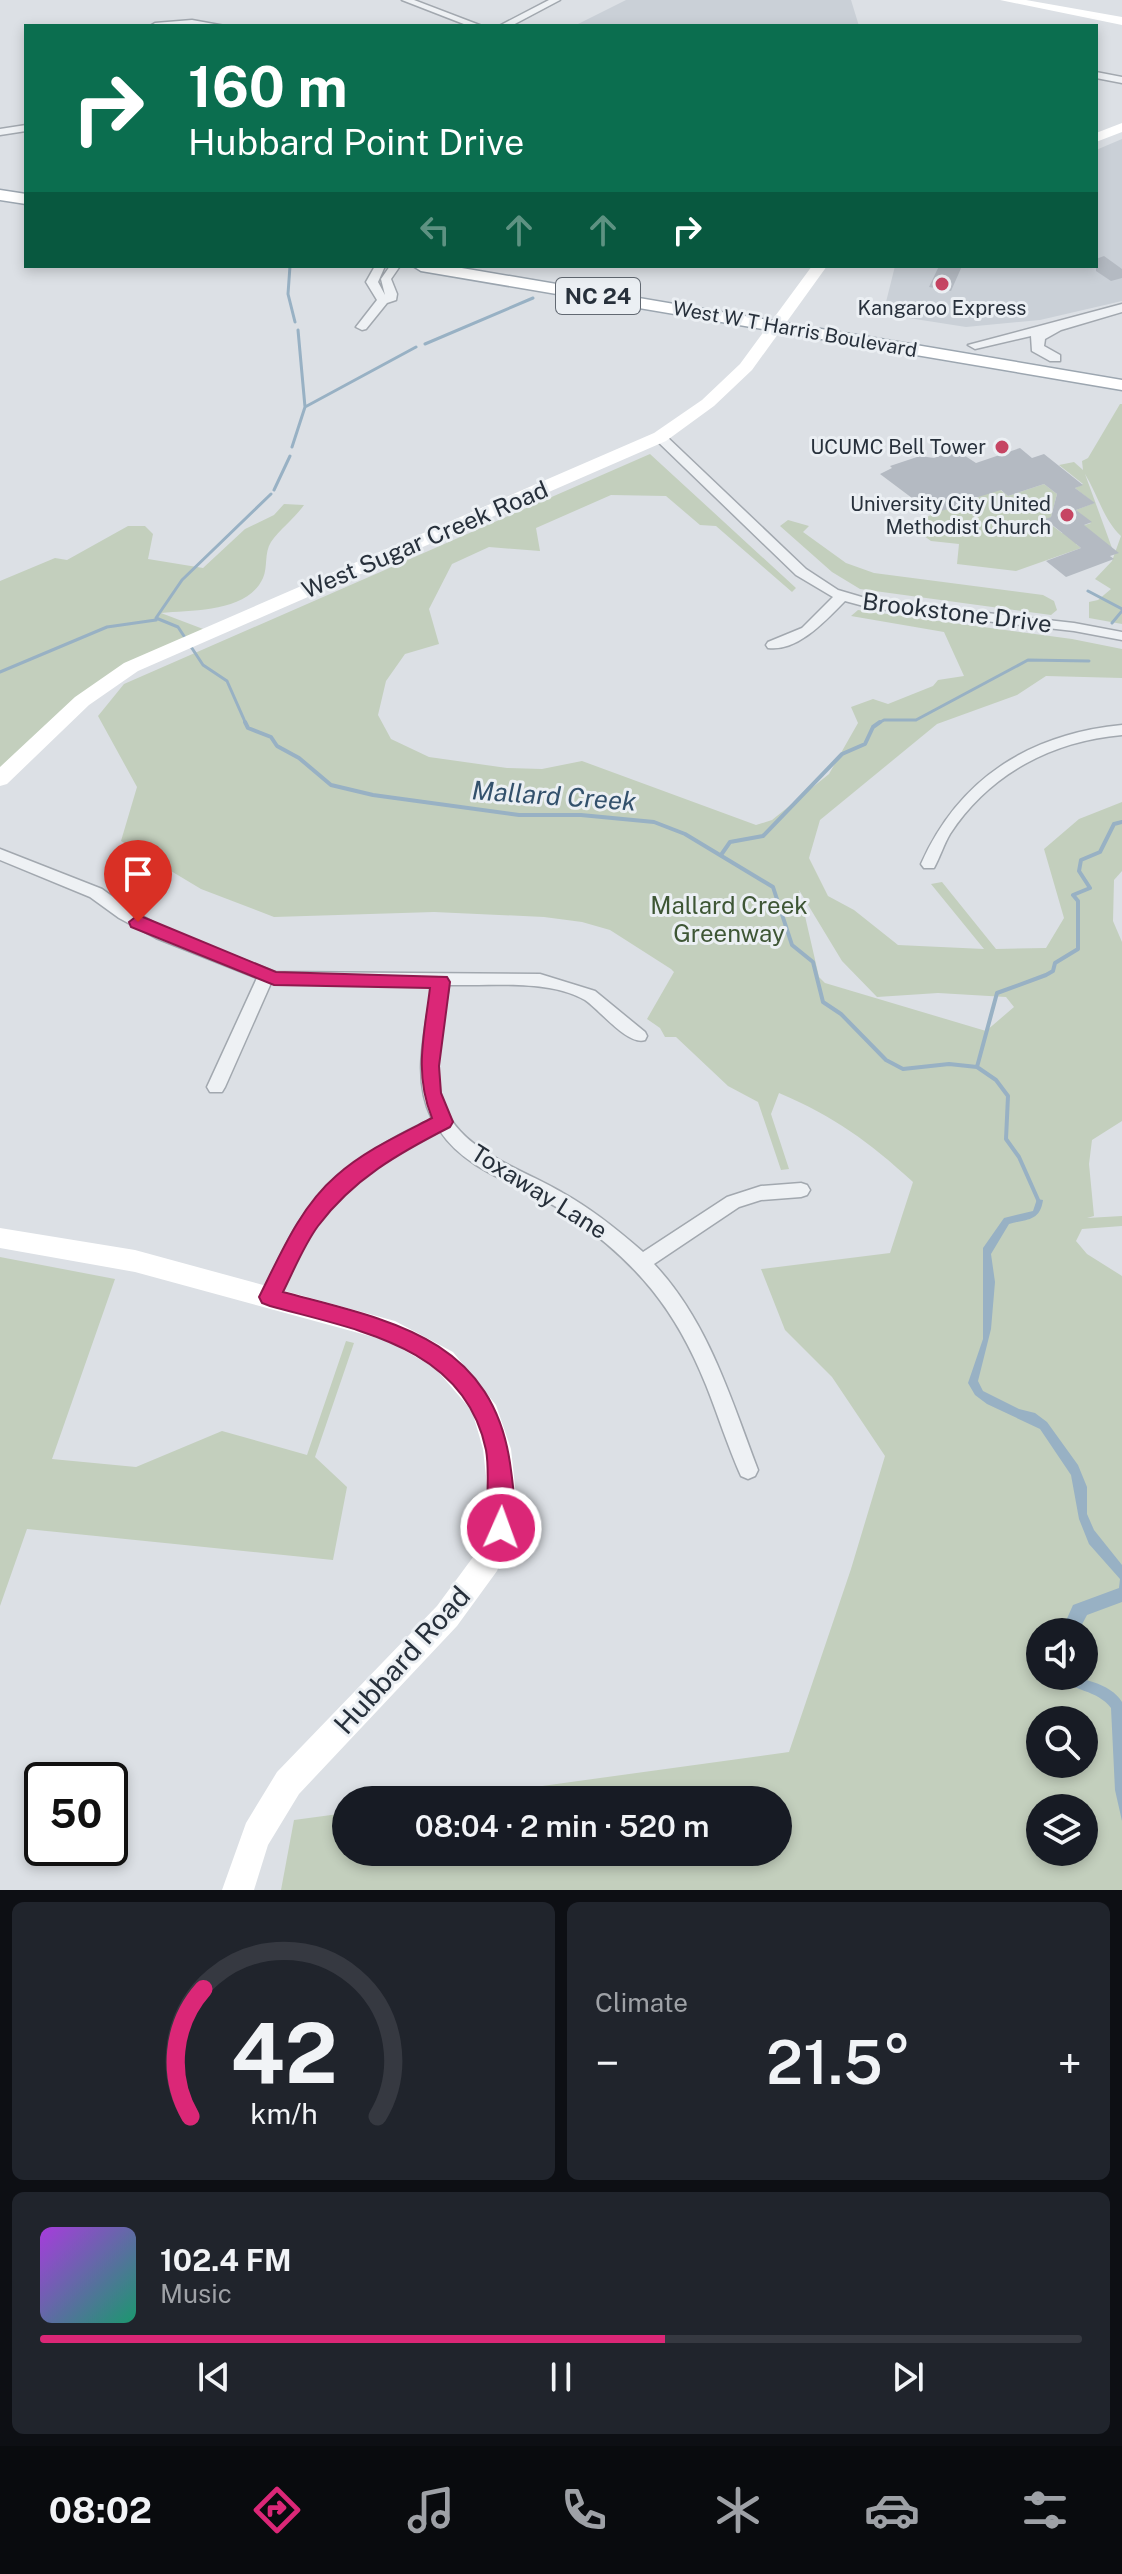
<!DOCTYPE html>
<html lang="en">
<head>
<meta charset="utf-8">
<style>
	body { margin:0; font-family:"Public Sans",sans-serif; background:#20242c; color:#f1f3f6; height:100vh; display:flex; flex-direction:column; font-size:30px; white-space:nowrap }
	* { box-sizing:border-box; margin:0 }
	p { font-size:26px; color:#9ea1a6 }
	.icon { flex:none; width:44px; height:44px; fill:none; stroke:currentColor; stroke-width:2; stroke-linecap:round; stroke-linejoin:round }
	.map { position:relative; height:1890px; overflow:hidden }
	.drawer { display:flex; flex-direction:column; gap:12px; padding:12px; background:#0d0f14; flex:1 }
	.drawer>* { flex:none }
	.banner { position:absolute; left:24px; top:24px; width:1074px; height:244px; border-radius:0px; box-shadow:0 4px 12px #0003; background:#0b6e4f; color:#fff; overflow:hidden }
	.tools { position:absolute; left:1026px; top:1618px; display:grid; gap:16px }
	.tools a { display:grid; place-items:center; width:72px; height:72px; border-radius:50%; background:#171b24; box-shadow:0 4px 12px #0003; font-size:40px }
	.speed { position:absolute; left:24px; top:1762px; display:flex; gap:16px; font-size:40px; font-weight:700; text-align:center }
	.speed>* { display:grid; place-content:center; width:104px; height:104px; border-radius:50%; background:#171b24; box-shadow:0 4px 12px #0003; line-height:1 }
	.speed .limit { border:4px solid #111; border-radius:12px; background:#fff; color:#111 }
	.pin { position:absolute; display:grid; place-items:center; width:68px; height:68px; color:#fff; margin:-82px -34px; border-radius:50% 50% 50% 0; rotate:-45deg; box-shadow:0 0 8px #0007 }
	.pin .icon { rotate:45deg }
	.me { position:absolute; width:88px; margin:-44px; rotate:2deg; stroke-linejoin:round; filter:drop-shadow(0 0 6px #0008) }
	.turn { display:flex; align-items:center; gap:28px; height:168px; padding:0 32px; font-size:36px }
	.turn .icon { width:104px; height:104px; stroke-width:2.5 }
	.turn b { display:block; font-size:56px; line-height:68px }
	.lanes { display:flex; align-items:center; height:76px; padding:0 32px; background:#0003; justify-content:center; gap:40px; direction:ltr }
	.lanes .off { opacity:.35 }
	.big { font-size:60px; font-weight:600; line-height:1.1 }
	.drawer .card { flex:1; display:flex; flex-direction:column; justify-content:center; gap:12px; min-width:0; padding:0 28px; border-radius:12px; background:#20242c }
	.drawer .dial { align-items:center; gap:0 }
	.dial svg { height:208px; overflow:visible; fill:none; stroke:#363941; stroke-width:7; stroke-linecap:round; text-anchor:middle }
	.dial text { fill:#f1f3f6; stroke:none }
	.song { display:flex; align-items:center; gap:24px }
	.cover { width:96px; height:96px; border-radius:12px; background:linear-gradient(135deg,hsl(280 70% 55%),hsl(160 70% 35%)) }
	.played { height:8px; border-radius:4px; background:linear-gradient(90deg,#db2777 60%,#363941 60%) }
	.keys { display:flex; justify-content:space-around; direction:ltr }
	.heat { display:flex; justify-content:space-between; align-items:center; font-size:44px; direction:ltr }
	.drawer .tiles { flex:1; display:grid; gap:12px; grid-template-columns:1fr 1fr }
	.card:last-child { grid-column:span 2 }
	.trip { position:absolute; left:332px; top:1786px; width:460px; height:80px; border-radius:40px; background:#171b24; box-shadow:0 4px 12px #0003; font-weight:600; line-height:80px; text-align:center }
	.menu { display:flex; height:128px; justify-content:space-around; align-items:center; background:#090b0e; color:#9ea1a6 }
	.menu .icon { width:56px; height:56px }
	.menu .on { color:#db2777 }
	.menu b { font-size:36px; color:#f1f3f6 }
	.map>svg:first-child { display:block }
	.built { fill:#cad0d7 }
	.green { fill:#c3cfbd; fill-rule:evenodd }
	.water { fill:#98b1c4 }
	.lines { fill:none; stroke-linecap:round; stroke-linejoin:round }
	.stream-far1 { stroke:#98b1c4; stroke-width:3 }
	.stream { stroke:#98b1c4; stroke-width:4 }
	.building { fill:#b4bac2 }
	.minor-casing { stroke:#a2a8af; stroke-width:3 }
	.tertiary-casing { stroke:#a2a8af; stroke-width:3 }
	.primary-casing { stroke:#9ca6b0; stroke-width:3 }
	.minor { fill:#eef1f4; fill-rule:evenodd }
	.tertiary { fill:#eef1f4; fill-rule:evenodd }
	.secondary { fill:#fff; fill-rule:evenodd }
	.primary { fill:#fff; fill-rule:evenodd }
	.route { fill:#db2777; stroke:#8e194d; stroke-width:2 }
	.poi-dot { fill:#c64563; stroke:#ebeff3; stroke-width:3 }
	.labels { text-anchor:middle; stroke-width:6; stroke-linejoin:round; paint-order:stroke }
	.far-poi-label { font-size:20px; fill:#27303b; stroke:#ebeff3; text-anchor:end }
	.far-street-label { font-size:20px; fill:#27303b; stroke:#ebeff3 }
	.shield { fill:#ebeff3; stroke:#626972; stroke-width:2 }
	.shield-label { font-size:22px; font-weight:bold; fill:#27303b }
	.street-label { font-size:24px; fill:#27303b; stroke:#ebeff3 }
	.park-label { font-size:24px; fill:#3e5635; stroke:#ebeff3 }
	.water-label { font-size:26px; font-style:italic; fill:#33516c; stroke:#ebeff3 }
	.near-street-label { font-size:28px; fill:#27303b; stroke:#ebeff3 }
</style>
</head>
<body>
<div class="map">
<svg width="1122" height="1890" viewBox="0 0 1122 1890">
	<rect width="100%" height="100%" fill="#dce0e5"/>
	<!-- built -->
	<path class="built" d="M626,0H851L859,26H574Z
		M1122,139V301L1040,320L966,327L883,314L895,266H1096V150Z"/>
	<!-- green -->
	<path class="green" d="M1120,404H1122V624L1089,618V602L1098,600L1111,589L1095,579L1112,561L1121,536C1103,519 1098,495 1085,474L1112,548L1073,529L1091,523L1076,510L1094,503L1075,488L1083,484L1059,465L1074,462L1083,470L1082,461L1088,458Z
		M650,454L796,588L792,592L716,526L700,525L666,496L611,495L536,528L540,551L489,547L452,564L429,609L439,644L405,654L386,681L378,715L391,739L429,757L507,768L542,769L582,761L756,825L772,820L829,774L858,723L851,707L873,699L888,704L933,686L938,680L964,676L944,632L851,616L858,610L1072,639L1122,649V678L1046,676L1017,695L937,724L820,820L809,858L828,896L854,910L898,945L984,949L931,884L942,882L996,949L1046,948L1064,918L1044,849L1079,819L1122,802V871L1114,880L1113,921L1122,942V1121L1092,1140L1089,1164L1094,1216L1087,1218L1122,1216V1226L1082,1229L1076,1241L1087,1254L1122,1276V1890H281L294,1820L346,1813V1852H778V1800H440L789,1752L851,1569L885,1456L832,1377L785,1330L761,1269L890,1253L913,1182C868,1141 835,1117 779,1093L771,1114L789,1169L781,1170L758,1102L728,1086L676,1037H665L660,1028L647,1019L674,972L671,969L610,930L582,922L544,917L434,912L274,917L201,889L121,841L137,787L98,716L124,684ZM799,890L842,961L877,997L938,993L1006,997L1014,1007L986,1031L825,983L819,977ZM1040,1632H1084V1676H1040ZM1040,1720H1084V1764H1040ZM1040,1808H1084V1852H1040Z
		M1044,484L1057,494L1051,517L1045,520L1062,533L1067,532L1080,542L1076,544L1081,548L1016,571L957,564L959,544L931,541L924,536L927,517L940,510L966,507L972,499L998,488L1008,496Z
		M284,504L304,505C295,518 280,529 271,542C264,553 268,567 263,578C248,612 194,610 161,613L211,632L105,683L0,780V581L55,558L67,560L128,526H145L153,534L148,559L203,568L245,529L274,515Z
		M788,520L809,526L803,532L846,563L874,573L1043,595L1054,601L1057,610L1051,615L860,589L832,572L780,526Z
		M0,1257L115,1279L52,1459L136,1467L222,1431L307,1455L346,1341L354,1343L315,1457L347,1487L333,1560L27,1529L0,1606Z"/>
	<!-- water -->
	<path class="water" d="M1037,1199L1043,1200C1040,1222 1026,1219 1009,1224L991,1254L995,1282L991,1329L978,1381L983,1391L1019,1409L1035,1413L1047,1422L1078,1465L1087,1487V1514L1094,1530L1122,1565V1602L1087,1615L1078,1632H1061L1073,1605L1119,1588L1120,1579L1089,1544L1079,1519L1071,1475L1040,1429L987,1404L975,1395L968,1383L983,1339V1248L1004,1218L1033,1211Z
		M1056,1676C1077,1676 1111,1683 1122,1702V1821L1115,1790L1111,1708C1098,1690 1072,1691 1056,1676Z"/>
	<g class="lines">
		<!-- stream-far1 -->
		<path class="stream-far1" d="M290,266L288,294L295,322
			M425,344L533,298
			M305,407L416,347
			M292,447L305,407L298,330
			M274,490L290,456
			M1088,591L1122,609
			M1112,623L1122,611
			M0,672L107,627L156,620
			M246,724L227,681L203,665L178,627L156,618L182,580L271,494
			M877,724L884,720H916L1028,660L1089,661"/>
		<!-- stream -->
		<path class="stream" d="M245,722L248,728L271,737L277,746L299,758L331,785L373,795L519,815H581L654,822L685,834L773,887L792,945L813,962L823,1002L841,1014L886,1060L903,1069L949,1064L977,1067L996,1080L1008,1096L1006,1139L1019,1157L1039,1202
			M721,855L730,842L763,836L842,754L865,744L873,727L880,722
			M977,1067L997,993L1046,975L1053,971L1055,963L1078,949V901L1073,895L1090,888L1079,871L1081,860L1100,852L1114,824L1122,822"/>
	</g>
	<!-- building -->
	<path class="building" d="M1104,256L1122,269V278L1111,281L1096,271V259Z
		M939,266H962L951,291L929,287Z
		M1020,448L1032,458L1044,454L1083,485L1075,488L1095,503L1076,510L1092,522L1084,525L1119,553L1110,556L1114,559L1066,577L1046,561L1081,548L1045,519L1051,517L1057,494L1044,484L1008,496L1001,490L962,502L965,505L932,513L880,474L892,468L890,466L920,456L934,458L956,450L976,463Z"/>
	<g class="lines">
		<defs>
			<path id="minor" d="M402,0H414L482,26H469Z
				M549,0H560L511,26H499Z
				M192,20L225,26H150L155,23Z
				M1096,72L1122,77V83L1096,78Z
				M26,125V131L0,135V129Z
				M375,266H385L378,282L385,295L381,279L390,266H400L391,279L397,294L396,300L387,303L366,329L362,330L356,327L377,300L366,282Z
				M660,433L664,434L806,569L838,590L872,600L1074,623L1122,632V640L1074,631L871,608L845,601C826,620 798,652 768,648L766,645L768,642L802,628L833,597L796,575L656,440V434Z
				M1122,725V735C1052,741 989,774 950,834C944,844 940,857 934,868H924L921,864C959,778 1030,734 1122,725Z
				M0,849L102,889L131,910L168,930L275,972L540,974L595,991L645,1032L647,1036L645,1040C628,1046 600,1010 585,1000C549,979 489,986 449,985C444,1019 433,1056 439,1090C450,1149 518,1166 563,1193C592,1209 618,1230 643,1252L727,1197L761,1186L801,1183L807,1185L810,1190L807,1195L801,1197L761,1200L739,1207L654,1264C708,1321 731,1399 758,1470L755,1476L748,1479L741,1476C728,1447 718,1415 706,1385C676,1310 638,1264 572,1217C531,1187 469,1175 440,1131C390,1153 339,1188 310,1235C297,1257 288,1280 277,1303L270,1305L263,1303L261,1297C272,1273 283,1248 297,1225C328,1175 380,1142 432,1119C411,1077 426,1029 432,985L271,983L225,1087L222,1092H210L207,1087L257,978L156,938L119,918L90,897L0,860Z"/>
			<path id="tertiary" d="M1122,304V312L1061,330L1045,339L1044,346L1060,355V361H1050L1032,351L1031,336L975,349L968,345Z"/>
			<path id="primary" d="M0,190L26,194V204L0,200Z
				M413,266H450L1122,380V390L421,271Z"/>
		</defs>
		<!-- minor casing -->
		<use href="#minor" class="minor-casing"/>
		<!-- tertiary casing -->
		<use href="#tertiary" class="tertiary-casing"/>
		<!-- primary casing -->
		<use href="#primary" class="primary-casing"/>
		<!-- minor -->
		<use href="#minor" class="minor"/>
		<!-- tertiary -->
		<use href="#tertiary" class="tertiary"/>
		<!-- secondary -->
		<path class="secondary" d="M1000,0H1026L1122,17V25Z
			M1122,123V132L1096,142V133Z
			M812,266H827L752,370L714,406L666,441L138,671L89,705L7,784L0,786V767L75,697L124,663L654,433L702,400L740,364Z
			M0,1228L135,1250L395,1321L453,1352L496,1405L511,1449L517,1504L515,1528L497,1571L457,1626L299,1794L268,1845L254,1890H222L246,1823L277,1772L437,1606L476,1553L487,1528L489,1504L483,1449L472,1411L435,1368L388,1341L135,1272L0,1248Z"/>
		<!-- primary -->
		<use href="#primary" class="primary"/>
	</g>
	<!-- route -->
	<path class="route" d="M138,915L276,972L447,977L450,982L439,1066L441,1093L453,1122L450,1127C399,1153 353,1179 318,1226C304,1245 294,1270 283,1292C387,1320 491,1336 510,1463C513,1484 518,1516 509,1535L501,1539L492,1535C483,1514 491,1476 486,1450C465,1346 356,1330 270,1306L262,1303L259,1297C280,1255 300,1207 336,1176C364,1151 399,1135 432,1118C414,1073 424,1036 430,988L274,985L131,927L129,922Z"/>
	<!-- markers -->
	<g class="poi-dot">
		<circle cx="942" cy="284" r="8"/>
		<circle cx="1002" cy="447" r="8"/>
		<circle cx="1067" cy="515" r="8"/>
	</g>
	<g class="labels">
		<!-- far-poi labels -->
		<g class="far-poi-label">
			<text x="942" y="315" text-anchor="middle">Kangaroo Express</text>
			<text x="986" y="454">UCUMC Bell Tower</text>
			<text x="1051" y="511">University City United<tspan x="1051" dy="23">Methodist Church</tspan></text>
		</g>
		<!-- far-street labels -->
		<g class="far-street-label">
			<text transform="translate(795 329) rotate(10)" y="7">West W T Harris Boulevard</text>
		</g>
		<!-- shield labels -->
		<rect class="shield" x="556" y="278" width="84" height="36" rx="6"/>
		<g class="shield-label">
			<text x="598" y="304">NC 24</text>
		</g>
		<!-- street labels -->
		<g class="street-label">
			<text transform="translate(425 540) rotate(-23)" y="8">West Sugar Creek Road</text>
			<text transform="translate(957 613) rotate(7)" y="8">Brookstone Drive</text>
			<text transform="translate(539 1192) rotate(32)" y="8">Toxaway Lane</text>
		</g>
		<!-- park labels -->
		<g class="park-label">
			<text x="729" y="914">Mallard Creek<tspan x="729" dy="28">Greenway</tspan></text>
		</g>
		<!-- water labels -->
		<g class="water-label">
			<text transform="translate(554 796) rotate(4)" y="9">Mallard Creek</text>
		</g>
		<!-- near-street labels -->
		<g class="near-street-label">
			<text transform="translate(402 1660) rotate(-48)" y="10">Hubbard Road</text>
		</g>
	</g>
</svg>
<div class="tools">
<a><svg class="icon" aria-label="sound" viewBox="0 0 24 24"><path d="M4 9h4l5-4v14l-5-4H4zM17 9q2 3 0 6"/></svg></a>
<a><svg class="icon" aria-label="search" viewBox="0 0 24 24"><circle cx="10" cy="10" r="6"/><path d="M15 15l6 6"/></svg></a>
<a><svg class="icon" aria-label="layers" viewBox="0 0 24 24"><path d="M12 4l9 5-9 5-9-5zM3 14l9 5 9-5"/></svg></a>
</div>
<div class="speed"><div class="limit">50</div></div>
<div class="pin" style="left:138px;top:922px;background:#d93025"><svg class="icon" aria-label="arrive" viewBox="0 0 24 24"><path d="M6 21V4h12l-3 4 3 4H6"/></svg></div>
<svg class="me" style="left:501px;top:1528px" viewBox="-20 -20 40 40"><circle r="17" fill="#db2777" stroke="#fff" stroke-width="3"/><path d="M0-11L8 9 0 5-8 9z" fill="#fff"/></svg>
<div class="trip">08:04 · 2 min · 520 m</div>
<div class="banner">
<div class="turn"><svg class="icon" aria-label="right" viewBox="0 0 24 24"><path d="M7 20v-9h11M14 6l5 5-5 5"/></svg><div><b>160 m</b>Hubbard Point Drive</div></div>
<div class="lanes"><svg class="icon off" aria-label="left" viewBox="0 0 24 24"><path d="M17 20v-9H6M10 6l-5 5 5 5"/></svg><svg class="icon off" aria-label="ahead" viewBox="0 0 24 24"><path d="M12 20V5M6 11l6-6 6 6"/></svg><svg class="icon off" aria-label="ahead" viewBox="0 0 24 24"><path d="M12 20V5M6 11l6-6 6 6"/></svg><svg class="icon" aria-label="right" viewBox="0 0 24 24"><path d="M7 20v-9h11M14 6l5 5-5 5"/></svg></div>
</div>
</div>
<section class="drawer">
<div class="tiles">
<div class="card dial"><svg viewBox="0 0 100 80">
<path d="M14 69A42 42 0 1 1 86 69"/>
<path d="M14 69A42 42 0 0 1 19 20" stroke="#db2777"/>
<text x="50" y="56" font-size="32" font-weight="700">42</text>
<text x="50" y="72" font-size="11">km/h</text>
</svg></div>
<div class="card"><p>Climate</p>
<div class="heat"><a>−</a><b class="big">21.5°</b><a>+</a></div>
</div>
<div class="card">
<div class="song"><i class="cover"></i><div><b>102.4 FM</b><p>Music</p></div></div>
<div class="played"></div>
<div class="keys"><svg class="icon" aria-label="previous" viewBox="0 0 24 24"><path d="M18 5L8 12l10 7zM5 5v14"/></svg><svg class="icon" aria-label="pause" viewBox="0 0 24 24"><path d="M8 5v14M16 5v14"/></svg><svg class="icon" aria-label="next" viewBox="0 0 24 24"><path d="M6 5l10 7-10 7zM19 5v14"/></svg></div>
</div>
</div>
</section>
<nav class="menu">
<b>08:02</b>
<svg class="icon on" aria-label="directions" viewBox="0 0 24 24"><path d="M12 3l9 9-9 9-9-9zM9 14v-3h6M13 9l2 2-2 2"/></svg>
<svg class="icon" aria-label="music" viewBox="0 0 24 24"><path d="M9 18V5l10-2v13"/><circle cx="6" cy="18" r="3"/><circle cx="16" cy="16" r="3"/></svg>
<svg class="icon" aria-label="phone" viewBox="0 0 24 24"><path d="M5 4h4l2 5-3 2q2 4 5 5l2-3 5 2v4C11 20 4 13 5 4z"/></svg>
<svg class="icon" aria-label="climate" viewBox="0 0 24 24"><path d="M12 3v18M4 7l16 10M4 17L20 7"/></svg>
<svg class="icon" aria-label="car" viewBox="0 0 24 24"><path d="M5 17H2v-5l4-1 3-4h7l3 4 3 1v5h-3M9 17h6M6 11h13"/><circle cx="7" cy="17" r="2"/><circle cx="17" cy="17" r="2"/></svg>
<svg class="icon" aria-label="filters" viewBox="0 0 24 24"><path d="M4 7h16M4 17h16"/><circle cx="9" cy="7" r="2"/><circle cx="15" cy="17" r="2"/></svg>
</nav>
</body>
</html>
